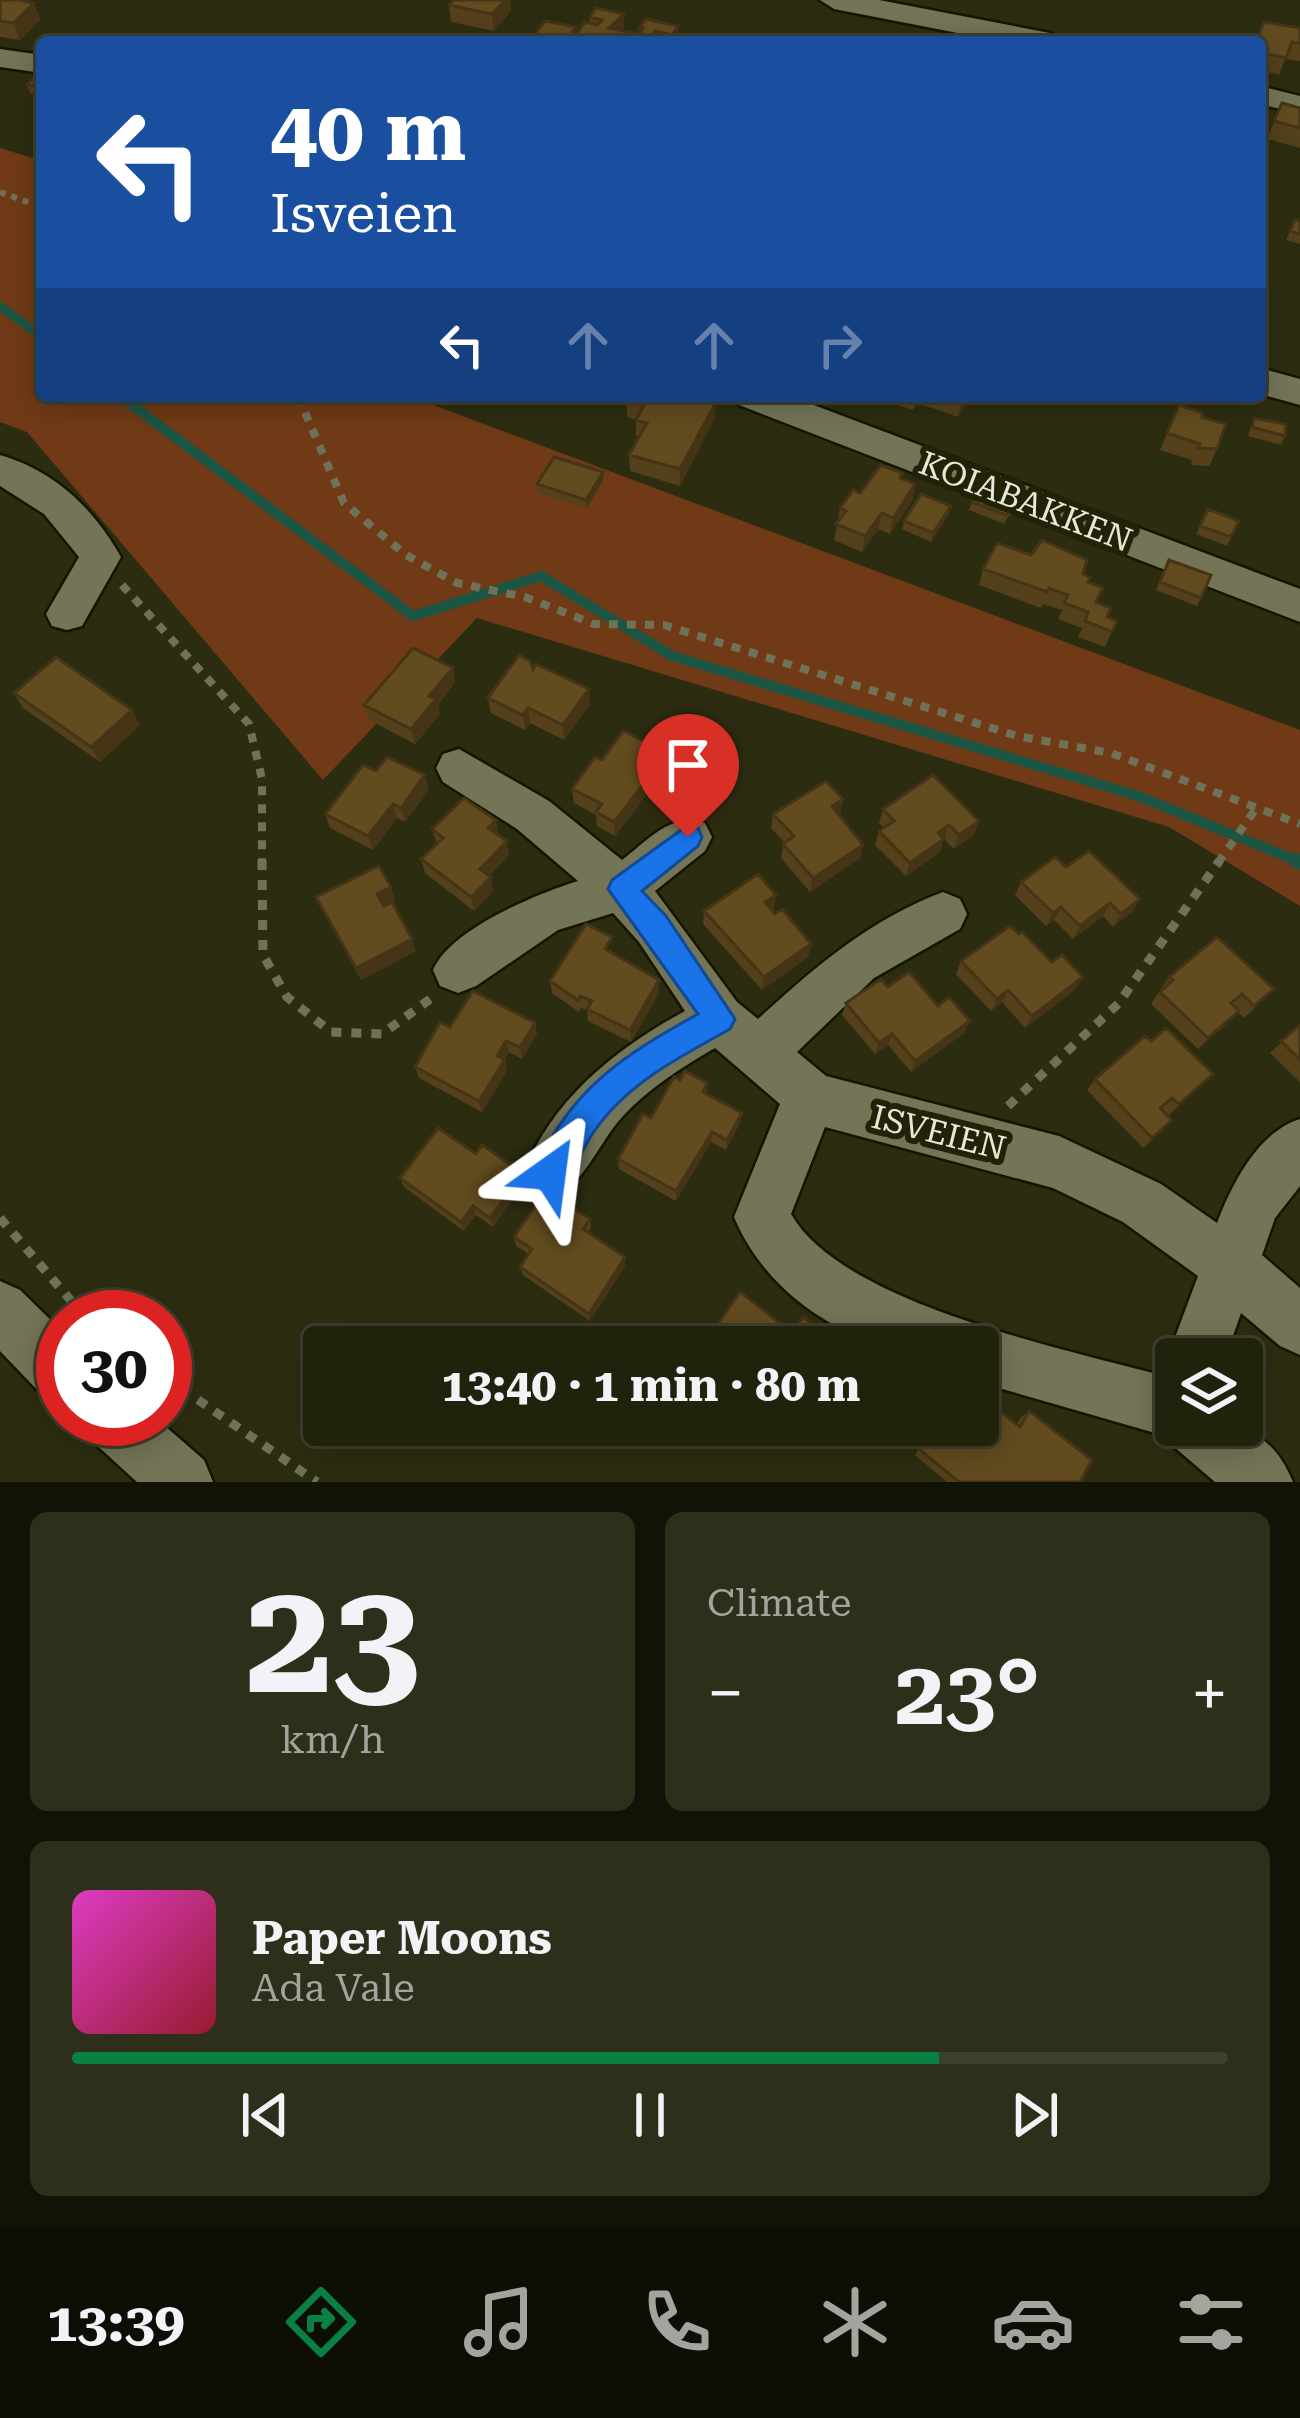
<!DOCTYPE html>
<html lang="en">
<head>
<meta charset="utf-8">
<style>
	body { margin:0; font-family:"Roboto Serif",serif; background:#2d2f1a; color:#f1f3f6; height:100vh; display:flex; flex-direction:column; font-size:45px; white-space:nowrap }
	* { box-sizing:border-box; margin:0 }
	p { font-size:39px; color:#a2a49d }
	.icon { flex:none; width:66px; height:66px; fill:none; stroke:currentColor; stroke-width:2; stroke-linecap:round; stroke-linejoin:round }
	.map { position:relative; height:1482px; overflow:hidden }
	.sheet { display:flex; flex-direction:column; gap:30px; padding:30px; background:#121307; flex:1 }
	.sheet>* { flex:none }
	.guide { position:absolute; left:36px; top:36px; width:1230px; height:366px; border-radius:12px; box-shadow:0 6px 30px #0003,0 0 0 3px #3e3f2d; background:#1a4fa0; color:#fff; overflow:hidden }
	.fabs { position:absolute; left:1155px; top:1338px; display:grid; gap:24px }
	.fabs a { display:grid; place-items:center; width:108px; height:108px; border-radius:12px; background:#21220c; box-shadow:0 6px 30px #0003,0 0 0 3px #3e3f2d; font-size:60px }
	.speed { position:absolute; left:36px; top:1290px; display:flex; gap:24px; font-size:60px; font-weight:700; text-align:center }
	.speed>* { display:grid; place-content:center; width:156px; height:156px; border-radius:50%; background:#21220c; box-shadow:0 6px 30px #0003,0 0 0 3px #3e3f2d; line-height:1 }
	.speed .limit { border:18px solid #d22; background:#fff; color:#111 }
	.pin { position:absolute; display:grid; place-items:center; width:102px; height:102px; color:#fff; margin:-123px -51px; border-radius:50% 50% 50% 0; rotate:-45deg; box-shadow:0 0 12px #0007 }
	.pin .icon { rotate:45deg }
	.me { position:absolute; width:132px; margin:-66px; rotate:31deg; stroke-linejoin:round; filter:drop-shadow(0 0 9px #0008) }
	.turn { display:flex; align-items:center; gap:42px; height:252px; padding:0 36px; font-size:54px }
	.turn .icon { width:156px; height:156px; stroke-width:2.5 }
	.turn b { display:block; font-size:84px; line-height:102px }
	.lanes { display:flex; align-items:center; height:114px; padding:0 36px; background:#0003; justify-content:center; gap:60px; direction:ltr }
	.lanes .off { opacity:.35 }
	.big { font-size:90px; font-weight:700; line-height:1.1 }
	.sheet .card { flex:1; display:flex; flex-direction:column; justify-content:center; gap:18px; min-width:0; padding:0 42px; border-radius:18px; background:#2d2f1a }
	.sheet .dial { align-items:center; gap:0 }
	.dial b { font-size:156px; line-height:1 }
	.song { display:flex; align-items:center; gap:36px }
	.cover { width:144px; height:144px; border-radius:18px; background:linear-gradient(135deg,hsl(310 70% 55%),hsl(350 70% 35%)) }
	.played { height:12px; border-radius:6px; background:linear-gradient(90deg,#0b8043 75%,#3e3f2d 75%) }
	.keys { display:flex; justify-content:space-around; direction:ltr }
	.heat { display:flex; justify-content:space-between; align-items:center; font-size:66px; direction:ltr }
	.sheet .tiles { flex:1; display:grid; gap:30px; grid-template-columns:1fr 1fr }
	.card:last-child { grid-column:span 2 }
	.trip { position:absolute; left:303px; top:1326px; width:696px; height:120px; border-radius:12px; background:#21220c; box-shadow:0 6px 30px #0003,0 0 0 3px #3e3f2d; font-weight:700; line-height:120px; text-align:center }
	.dock { display:flex; height:192px; justify-content:space-around; align-items:center; background:#0d0e05; color:#a2a49d }
	.dock .icon { width:84px; height:84px }
	.dock .active { color:#0b8043 }
	.dock b { font-size:54px; color:#f1f3f6 }
	.map>svg:first-child { display:block }
	.green { fill:#703a16 }
	.lines { fill:none; stroke-linecap:round; stroke-linejoin:round }
	.stream-far2 { stroke:#1b5543; stroke-width:9 }
	.stream-far1 { stroke:#1b5543; stroke-width:10 }
	.stream { stroke:#1b5543; stroke-width:15 }
	.minor-casing { stroke:#151500; stroke-width:5 }
	.path-far2 { stroke:#707159; stroke-width:6; stroke-dasharray:6 6; stroke-linecap:butt }
	.path-far1 { stroke:#707159; stroke-width:8; stroke-dasharray:9 9; stroke-linecap:butt }
	.path { stroke:#707159; stroke-width:9; stroke-dasharray:10 10; stroke-linecap:butt }
	.minor { fill:#747557; fill-rule:evenodd }
	.wall { fill:#54401b }
	.shaded-wall { fill:#453416 }
	.building { fill:#624b1f; stroke:#453416; stroke-width:3 }
	.route { fill:#1a73e8; stroke:#114b97; stroke-width:3 }
	.labels { text-anchor:middle; stroke-width:12; stroke-linejoin:round; paint-order:stroke }
	.street-label { font-size:33px; fill:#e7e8d7; stroke:#222306 }
</style>
</head>
<body>
<div class="map">
<svg width="1300" height="1482" viewBox="0 0 1300 1482">
	<rect width="100%" height="100%" fill="#2c2d10"/>
	<!-- green -->
	<path class="green" d="M0,148L42,161V396H409L1300,730V906L1169,827L477,618L323,780L27,432L0,422Z"/>
	<g class="lines">
		<!-- stream-far2 -->
		<path class="stream-far2" d="M0,306L42,337"/>
		<!-- stream-far1 -->
		<path class="stream-far1" d="M120,396L413,616L541,576L672,656L1138,796L1300,862"/>
		<!-- stream -->
		<path class="stream" d="M1295,860L1300,862"/>
		<defs>
			<path id="minor" d="M820,0H879L1050,33L1065,42H1004L834,9Z
				M0,49L42,55V73L0,67Z
				M1260,86L1300,96V114L1260,104Z
				M1260,368L1300,379V405L1260,394Z
				M733,396H790L1300,589V622L739,405Z
				M0,455C55,471 93,508 121,557L82,626L67,630L52,626L46,614L79,557L44,514L0,486Z
				M459,749L549,801L622,860C647,841 672,811 705,823L712,837L705,851L655,891L737,1002L758,1019C815,967 869,920 943,892L960,899L967,914L960,929L874,978L797,1052L826,1076L1059,1136L1161,1184L1217,1223C1232,1184 1258,1132 1300,1119V1186L1275,1218L1262,1255L1300,1288V1355L1280,1346L1241,1313L1225,1359H1176V1425C1232,1425 1268,1422 1293,1482H1215L1173,1446L1169,1437L978,1382V1347C950,1347 912,1353 885,1346C818,1326 761,1281 734,1217L780,1104L715,1048C682,1067 649,1088 623,1116C598,1143 584,1186 550,1200L531,1192L523,1173C554,1098 615,1049 685,1011L639,942L613,913L558,930L476,986L458,993L440,986L433,970C451,929 536,894 578,881L517,829L443,782L436,768L443,754ZM825,1127L1053,1188L1123,1222L1198,1276L1167,1359L1175,1379C1076,1351 843,1306 791,1214Z
				M0,1281L20,1290L63,1332V1403L42,1395L0,1351Z
				M82,1419H157L204,1460L213,1482H137L91,1440Z"/>
		</defs>
		<!-- minor casing -->
		<use href="#minor" class="minor-casing"/>
		<!-- path-far2 -->
		<path class="path-far2" d="M0,192L42,207"/>
		<!-- path-far1 -->
		<path class="path-far1" d="M298,396L344,503L406,555L457,583L525,597L594,624L664,625L1017,736L1111,753L1300,824
			M122,585L249,724L262,779V863
			M1218,863L1257,807"/>
		<!-- path -->
		<path class="path" d="M262,860L263,955L287,997L331,1032L382,1034L433,997
			M1008,1106L1118,1004L1220,860
			M0,1218L85,1317
			M165,1377L317,1482"/>
		<!-- minor -->
		<use href="#minor" class="minor"/>
	</g>
	<!-- wall -->
	<path class="wall" d="M0,0L34,3L40,20L20,40L0,37Z
		M454,0H510L511,11L494,31L451,22L449,5Z
		M624,14V31L639,34V28L678,26V42H576V36L572,42H528L576,27V33L590,24V17Z
		M1300,28V61L1285,59L1279,75L1260,70V42Z
		M42,81V95L30,93L27,85Z
		M1282,103L1300,108V148L1267,139Z
		M1295,220L1300,221V244L1286,240Z
		M890,396H970L958,417L917,403L913,410L889,402Z
		M627,400L715,418L680,486L630,471L629,455L639,437L636,436V420L627,417Z
		M1179,405L1202,417L1217,449L1209,466L1191,465L1192,460L1160,450Z
		M1254,418L1285,436L1281,445L1248,436Z
		M902,479L915,484L912,501L890,534L878,529L862,552L834,540L840,508L860,493Z
		M603,480L587,508L538,493L537,484Z
		M972,502L1013,509L1004,524L969,510Z
		M951,506L949,514L931,542L902,529L904,521Z
		M1208,509L1239,521L1227,546L1196,534Z
		M1031,555L1083,574L1096,602L1107,617L1117,621L1105,647L1078,637L1082,628L1058,619L1062,610L1043,604L1041,608L979,585L983,569Z
		M1169,560L1211,575L1197,606L1156,590Z
		M533,669L590,704L564,740L530,723L525,730L491,713L488,698Z
		M455,683L438,705L440,714L415,744L369,720L364,705Z
		M14,693L140,725L100,762L23,708Z
		M602,760L679,772L666,791L654,785L615,836L597,826L596,815L574,803L572,789Z
		M376,771L429,790L405,822L397,818L373,850L330,828L325,814Z
		M843,799L838,814L860,858L810,892L781,858L783,844L785,843L771,828L773,814Z
		M883,809L979,821L974,835L954,849L944,839L939,853L906,876L875,845L879,831L884,828L879,823Z
		M432,829L498,835L509,855L489,876L493,891L474,911L425,873L421,859L437,844Z
		M1066,867L1140,899L1132,912L1113,927L1103,916L1073,939L1054,920L1046,926L1015,895L1021,882Z
		M316,897L395,900L392,902L416,951L361,980Z
		M774,908L772,910L775,914L811,944L808,957L762,990L703,924L704,911Z
		M612,949L611,952L659,993L631,1042L588,1021L587,1010L581,1008L579,1012L552,993L550,981Z
		M961,961L1076,989L1025,1028L1002,1002L991,1011L956,974Z
		M1169,977L1274,989L1244,1018L1238,1012L1198,1049L1151,1004Z
		M888,987L938,1006L964,1033L911,1072L888,1045L875,1054L842,1015L846,1003Z
		M535,1023L537,1034L522,1059L509,1052L504,1059L507,1071L482,1112L419,1078L415,1067L450,1027Z
		M1300,1025V1082L1270,1053Z
		M1151,1041L1213,1074L1169,1115L1162,1109L1163,1130L1143,1148L1087,1090L1095,1079Z
		M680,1080L707,1083L706,1094L740,1123L726,1150L711,1142L676,1201L619,1169L618,1159Z
		M476,1154L523,1173L525,1182L493,1227L476,1215L464,1231L404,1187L400,1178Z
		M590,1219L591,1228L588,1233L625,1266L590,1321L523,1275L520,1267L529,1254L516,1246L514,1237Z
		M1029,1411L1080,1482H947L915,1455L933,1425L1017,1424L1021,1417Z
		M802,1425H823L816,1436Z"/>
	<!-- shaded-wall -->
	<path class="shaded-wall" d="M505,0H510L511,11L494,31L492,14Z
		M34,3L40,20L20,40L13,23Z
		M624,14V31L609,28Z
		M678,26V42H672V35Z
		M576,27V36L572,42H565Z
		M965,396H970L958,417L962,401Z
		M716,402L715,418L680,486V469Z
		M603,472V480L587,508L586,500Z
		M915,484L912,501L890,534L893,518Z
		M951,506L949,514L931,542L933,533Z
		M882,513L878,529L862,552L865,536Z
		M453,668L455,683L438,705L440,714L415,744L411,729L429,696Z
		M589,689L590,704L564,740L563,725Z
		M528,708L530,723L525,730L523,715Z
		M132,710L140,725L100,762L91,747Z
		M679,758V772L666,791V777Z
		M654,771V785L615,836L614,822Z
		M425,775L429,790L405,822L401,808Z
		M843,799L840,814L829,821L832,806Z
		M393,804L397,818L373,850L368,836Z
		M496,820L498,834L488,828Z
		M979,821L974,835L954,849L959,835Z
		M949,825L939,853L906,876L910,863L938,833Z
		M507,841L509,855L482,882L480,869Z
		M863,845L860,858L810,892L813,878Z
		M491,877L493,891L474,911L471,897Z
		M391,887L395,900L381,907L377,894Z
		M776,895L774,908L763,916L765,902Z
		M1140,899L1132,912L1113,927L1121,914Z
		M1110,903L1103,916L1073,939L1080,926Z
		M1061,907L1054,920L1046,926L1053,913Z
		M412,939L416,951L361,980L356,968Z
		M811,944L808,957L762,990L764,977Z
		M1083,977L1076,989L1025,1028L1032,1016Z
		M659,980V993L631,1042L630,1030Z
		M1008,990L1002,1002L991,1011L997,999Z
		M1239,1011L1228,1023L1198,1049L1208,1038Z
		M970,1021L964,1033L911,1072L915,1061Z
		M535,1023L537,1034L522,1059L520,1047Z
		M892,1034L888,1045L875,1054L879,1043Z
		M506,1041L509,1052L500,1067L497,1056Z
		M505,1059L507,1071L482,1112L479,1101Z
		M742,1113L740,1123L726,1150L727,1140Z
		M712,1132L711,1142L676,1201V1191Z
		M523,1173L525,1182L493,1227L490,1218Z
		M473,1206L476,1215L464,1231L461,1222Z
		M625,1257V1266L590,1321L589,1314Z"/>
	<!-- building -->
	<path class="building" d="M0,0H18L34,3L13,23L0,21Z
		M454,0H505L492,14L449,5Z
		M596,8L624,14L609,28L639,34L643,28H639L646,19L678,26L672,35L655,31L649,42H613L576,34L585,22L597,25L602,20L590,17Z
		M545,21L576,27L565,42H528Z
		M1264,22L1300,28V43L1292,42L1286,58L1260,52V42H1256Z
		M32,79L42,81V87L27,85Z
		M1282,103L1300,108V128L1274,121Z
		M1295,220L1300,221V234L1290,231Z
		M629,396H702L716,402L680,469L629,455L647,423L636,420L644,405L627,400Z
		M1179,405L1203,413L1202,417L1226,424L1217,449L1198,448L1200,444L1167,433Z
		M1254,418L1286,424L1285,436L1252,427Z
		M554,457L603,472L586,500L537,484Z
		M881,465L903,473L900,478L915,484L893,518L882,513L865,536L836,524L846,511L840,508L853,490L860,493Z
		M981,487L1015,501L1006,515L972,502Z
		M921,494L951,506L933,533L904,521Z
		M1208,509L1239,521L1231,537L1200,526Z
		M1042,540L1087,560L1083,574L1090,577L1088,582L1103,588L1096,602L1111,608L1107,617L1117,621L1112,632L1085,621L1088,612L1064,603L1068,595L1049,588L1047,592L983,569L997,543L1031,555Z
		M1169,560L1211,575L1201,598L1160,582Z
		M413,648L453,668L429,696L436,699L411,729L364,705Z
		M519,655L530,661L533,669L536,664L589,689L563,725L528,708L523,715L488,698Z
		M56,657L132,710L91,747L14,693Z
		M623,731L679,758L666,777L654,771L614,822L596,812L602,804L572,789L595,757L602,760Z
		M387,757L425,775L401,808L393,804L368,836L325,814L363,765L376,771Z
		M933,775L979,821L959,835L949,825L938,833L944,839L910,863L879,831L894,821L883,809Z
		M826,781L843,799L832,806L863,845L813,878L783,844L794,836L773,814Z
		M464,798L496,820L488,828L507,841L480,869L491,877L471,897L421,859L443,838L432,829Z
		M1089,851L1140,899L1121,914L1110,903L1080,926L1061,907L1053,913L1021,882L1055,857L1066,867Z
		M379,866L391,887L377,894L384,906L392,902L412,939L356,968L316,897Z
		M758,874L776,895L765,902L775,914L782,909L811,944L764,977L704,911Z
		M586,924L612,937L605,949L659,980L630,1030L587,1009L592,1001L580,996L578,1000L550,981Z
		M1010,926L1019,934L1022,932L1052,962L1062,955L1083,977L1032,1016L1008,990L997,999L961,961Z
		M1217,937L1274,989L1254,1006L1242,994L1231,1003L1239,1011L1208,1038L1160,992L1173,980L1169,977Z
		M909,972L938,1006L949,997L970,1021L915,1061L892,1034L879,1043L846,1003L881,979L888,987Z
		M473,991L535,1023L520,1047L506,1041L497,1056L505,1059L479,1101L415,1067L440,1022L450,1027Z
		M1300,1025V1060L1281,1041Z
		M1166,1028L1213,1074L1179,1104L1172,1098L1160,1108L1172,1120L1152,1138L1095,1079L1145,1036L1151,1041Z
		M685,1071L707,1083L703,1092L742,1113L727,1140L712,1132L676,1191L618,1159L643,1114L651,1118L674,1077L680,1080Z
		M438,1128L476,1154L482,1145L523,1173L490,1218L473,1206L461,1222L400,1178Z
		M546,1190L590,1219L583,1229L625,1257L589,1314L520,1267L532,1249L514,1237Z
		M740,1292L793,1333L803,1317L842,1347H702Z
		M978,1394L1020,1427L1029,1411L1092,1460L1080,1482H959L920,1450L936,1425H978Z"/>
	<!-- route -->
	<path class="route" d="M688,825L698,828L702,837L698,846L642,891L666,916L735,1019L730,1029C680,1057 629,1082 595,1130C581,1149 573,1180 550,1189L539,1184L534,1173C568,1090 624,1055 698,1014L608,889L612,880Z"/>
	<g class="labels">
		<!-- street labels -->
		<g class="street-label">
			<text transform="translate(1026 501) rotate(21)" y="12">KOIABAKKEN</text>
			<text transform="translate(939 1132) rotate(14)" y="12">ISVEIEN</text>
		</g>
	</g>
</svg>
<div class="fabs">
<a><svg class="icon" aria-label="layers" viewBox="0 0 24 24"><path d="M12 4l9 5-9 5-9-5zM3 14l9 5 9-5"/></svg></a>
</div>
<div class="speed"><div class="limit">30</div></div>
<div class="pin" style="left:688px;top:837px;background:#d93025"><svg class="icon" aria-label="arrive" viewBox="0 0 24 24"><path d="M6 21V4h12l-3 4 3 4H6"/></svg></div>
<svg class="me" style="left:550px;top:1173px" viewBox="-20 -20 40 40"><path d="M0-17L14 15 0 8-14 15z" fill="#1a73e8" stroke="#fff" stroke-width="4"/></svg>
<div class="trip">13:40 · 1 min · 80 m</div>
<div class="guide">
<div class="turn"><svg class="icon" aria-label="left" viewBox="0 0 24 24"><path d="M17 20v-9H6M10 6l-5 5 5 5"/></svg><div><b>40 m</b>Isveien</div></div>
<div class="lanes"><svg class="icon" aria-label="left" viewBox="0 0 24 24"><path d="M17 20v-9H6M10 6l-5 5 5 5"/></svg><svg class="icon off" aria-label="ahead" viewBox="0 0 24 24"><path d="M12 20V5M6 11l6-6 6 6"/></svg><svg class="icon off" aria-label="ahead" viewBox="0 0 24 24"><path d="M12 20V5M6 11l6-6 6 6"/></svg><svg class="icon off" aria-label="right" viewBox="0 0 24 24"><path d="M7 20v-9h11M14 6l5 5-5 5"/></svg></div>
</div>
</div>
<section class="sheet">
<div class="tiles">
<div class="card dial"><b>23</b><p>km/h</p></div>
<div class="card"><p>Climate</p>
<div class="heat"><a>−</a><b class="big">23°</b><a>+</a></div>
</div>
<div class="card">
<div class="song"><i class="cover"></i><div><b>Paper Moons</b><p>Ada Vale</p></div></div>
<div class="played"></div>
<div class="keys"><svg class="icon" aria-label="previous" viewBox="0 0 24 24"><path d="M18 5L8 12l10 7zM5 5v14"/></svg><svg class="icon" aria-label="pause" viewBox="0 0 24 24"><path d="M8 5v14M16 5v14"/></svg><svg class="icon" aria-label="next" viewBox="0 0 24 24"><path d="M6 5l10 7-10 7zM19 5v14"/></svg></div>
</div>
</div>
</section>
<nav class="dock">
<b>13:39</b>
<svg class="icon active" aria-label="directions" viewBox="0 0 24 24"><path d="M12 3l9 9-9 9-9-9zM9 14v-3h6M13 9l2 2-2 2"/></svg>
<svg class="icon" aria-label="music" viewBox="0 0 24 24"><path d="M9 18V5l10-2v13"/><circle cx="6" cy="18" r="3"/><circle cx="16" cy="16" r="3"/></svg>
<svg class="icon" aria-label="phone" viewBox="0 0 24 24"><path d="M5 4h4l2 5-3 2q2 4 5 5l2-3 5 2v4C11 20 4 13 5 4z"/></svg>
<svg class="icon" aria-label="climate" viewBox="0 0 24 24"><path d="M12 3v18M4 7l16 10M4 17L20 7"/></svg>
<svg class="icon" aria-label="car" viewBox="0 0 24 24"><path d="M5 17H2v-5l4-1 3-4h7l3 4 3 1v5h-3M9 17h6M6 11h13"/><circle cx="7" cy="17" r="2"/><circle cx="17" cy="17" r="2"/></svg>
<svg class="icon" aria-label="filters" viewBox="0 0 24 24"><path d="M4 7h16M4 17h16"/><circle cx="9" cy="7" r="2"/><circle cx="15" cy="17" r="2"/></svg>
</nav>
</body>
</html>
